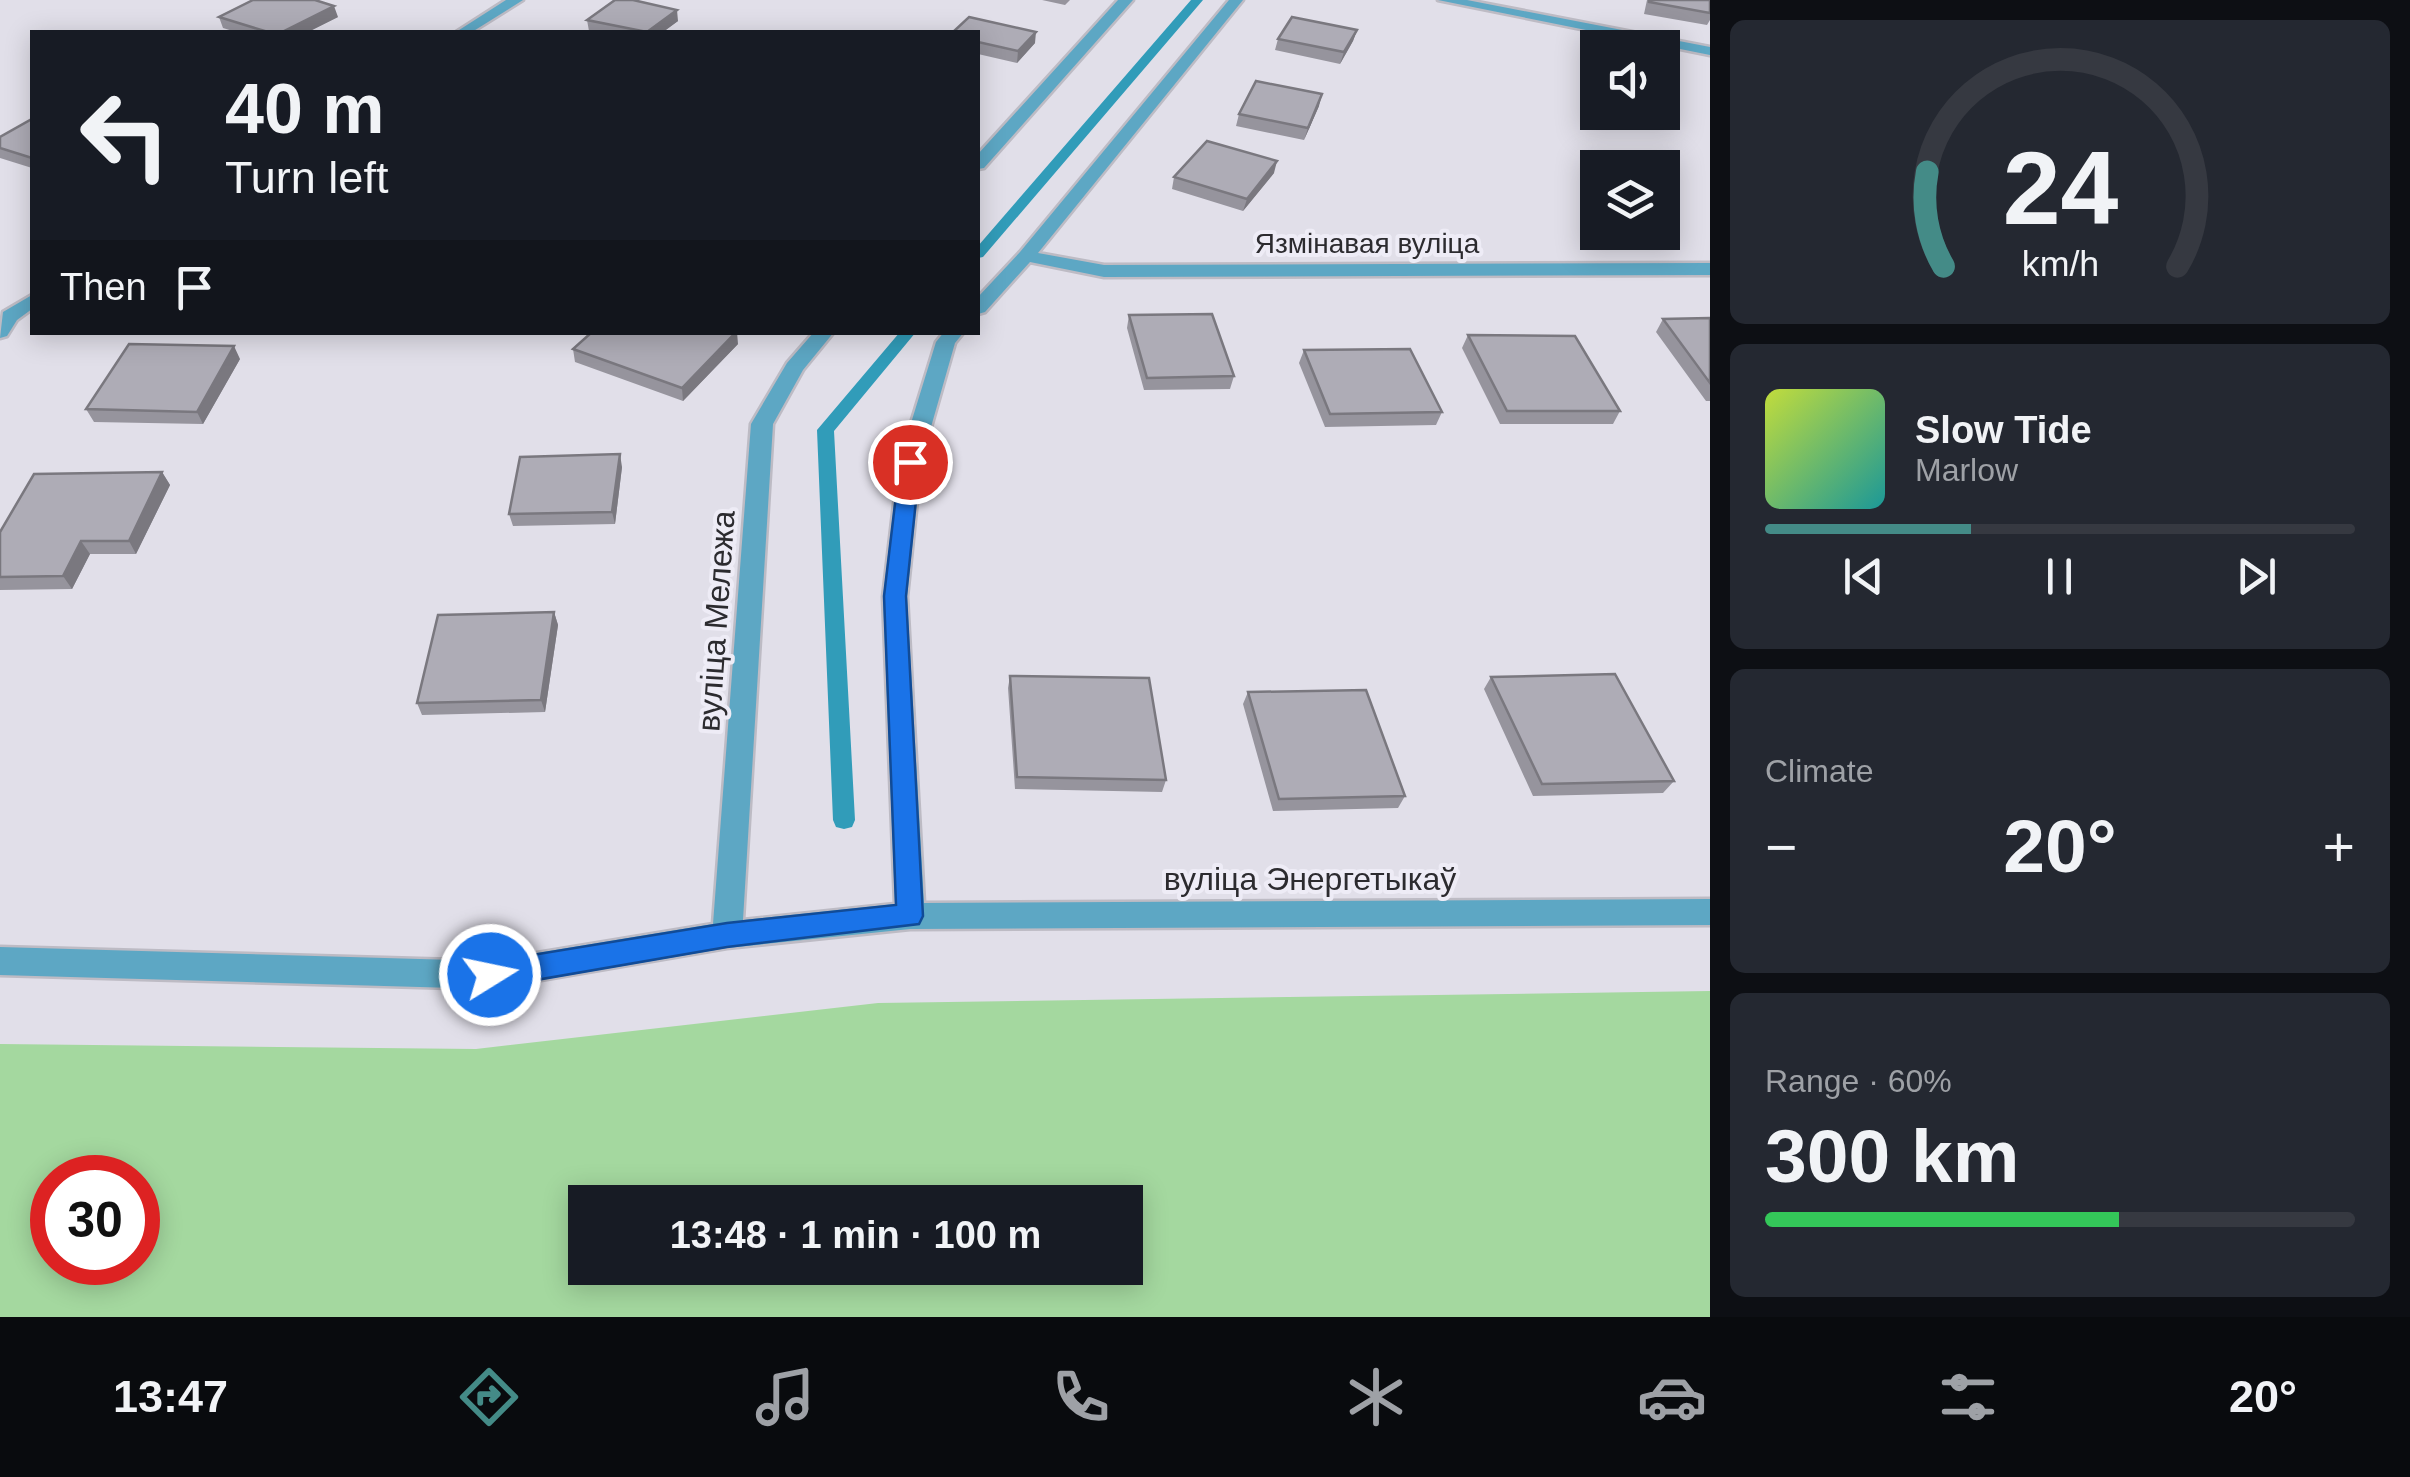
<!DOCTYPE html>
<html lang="en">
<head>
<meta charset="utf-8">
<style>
	body { margin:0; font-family:Helvetica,sans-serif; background:#242831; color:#f1f3f6; height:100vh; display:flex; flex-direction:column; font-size:38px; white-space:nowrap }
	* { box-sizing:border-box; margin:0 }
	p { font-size:32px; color:#9ea1a6 }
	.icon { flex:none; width:55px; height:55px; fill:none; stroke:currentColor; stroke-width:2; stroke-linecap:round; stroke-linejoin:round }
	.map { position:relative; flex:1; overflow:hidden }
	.drawer { display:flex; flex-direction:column; gap:20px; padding:20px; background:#0d0f14; width:700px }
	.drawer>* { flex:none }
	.banner { position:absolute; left:30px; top:30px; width:950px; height:305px; border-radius:0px; box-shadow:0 5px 25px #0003; background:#171b24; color:#f1f3f6; overflow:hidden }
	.fabs { position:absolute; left:1580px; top:30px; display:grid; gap:20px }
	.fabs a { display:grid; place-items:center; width:100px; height:100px; border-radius:0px; background:#171b24; box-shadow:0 5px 25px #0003; font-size:50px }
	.speed { position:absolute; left:30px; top:1155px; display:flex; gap:20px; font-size:50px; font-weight:700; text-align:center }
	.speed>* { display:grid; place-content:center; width:130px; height:130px; border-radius:50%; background:#171b24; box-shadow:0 5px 25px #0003; line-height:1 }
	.speed .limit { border:15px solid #d22; background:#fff; color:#111 }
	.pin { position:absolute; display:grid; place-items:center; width:85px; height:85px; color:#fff; margin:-42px; border:5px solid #fff; border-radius:50%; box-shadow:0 2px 10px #0007 }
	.me { position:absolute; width:110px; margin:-55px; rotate:80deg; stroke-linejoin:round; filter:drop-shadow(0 0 8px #0008) }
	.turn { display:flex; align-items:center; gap:35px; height:210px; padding:0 30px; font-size:45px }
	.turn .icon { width:130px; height:130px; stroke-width:2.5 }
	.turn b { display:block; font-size:70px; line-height:85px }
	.then { display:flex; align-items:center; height:95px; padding:0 30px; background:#0003; gap:20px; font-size:38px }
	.big { font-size:75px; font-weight:800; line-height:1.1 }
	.drawer .card { flex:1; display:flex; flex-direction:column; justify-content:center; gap:15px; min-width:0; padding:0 35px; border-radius:15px; background:#242831 }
	.drawer .dial { align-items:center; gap:0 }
	.dial svg { height:260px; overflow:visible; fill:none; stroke:#363941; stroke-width:7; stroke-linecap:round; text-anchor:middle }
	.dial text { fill:#f1f3f6; stroke:none }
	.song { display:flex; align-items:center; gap:30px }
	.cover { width:120px; height:120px; border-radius:15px; background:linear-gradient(135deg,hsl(70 70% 55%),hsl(180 70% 35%)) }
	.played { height:10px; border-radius:5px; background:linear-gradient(90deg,#448b87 35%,#363941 35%) }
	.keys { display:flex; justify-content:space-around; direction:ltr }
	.heat { display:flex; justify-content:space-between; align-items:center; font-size:55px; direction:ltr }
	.charge { height:15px; border-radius:8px; background:linear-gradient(90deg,#34c759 60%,#363941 0) }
	.trip { position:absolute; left:568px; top:1185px; width:575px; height:100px; border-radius:0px; background:#171b24; box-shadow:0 5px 25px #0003; font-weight:800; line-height:100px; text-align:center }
	.menu { display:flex; height:160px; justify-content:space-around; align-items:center; background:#090b0e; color:#9ea1a6 }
	.menu .icon { width:70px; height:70px }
	.menu .active { color:#448b87 }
	.menu b { font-size:45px; color:#f1f3f6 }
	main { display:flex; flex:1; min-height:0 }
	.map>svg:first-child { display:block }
	.green { fill:#a4d89f; fill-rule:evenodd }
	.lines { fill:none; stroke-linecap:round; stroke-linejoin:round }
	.stream { fill:#319cb9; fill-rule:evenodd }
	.minor-casing { stroke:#bdbbc4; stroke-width:5 }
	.minor { fill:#5da7c4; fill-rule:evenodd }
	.wall { fill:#96949d }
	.shaded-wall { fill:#7a787f }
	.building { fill:#aeacb6; stroke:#7a787f; stroke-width:2.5 }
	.route { fill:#1a73e8; stroke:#114b97; stroke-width:2.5 }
	.labels { text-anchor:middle; stroke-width:8; stroke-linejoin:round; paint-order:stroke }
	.far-street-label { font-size:28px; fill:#2c2b2f; stroke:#eeecf6 }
	.street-label { font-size:32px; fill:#2c2b2f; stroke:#eeecf6 }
</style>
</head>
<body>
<main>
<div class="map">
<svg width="1710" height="1317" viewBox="0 0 1710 1317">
	<rect width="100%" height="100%" fill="#e1dfe9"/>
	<!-- green -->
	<path class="green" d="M1710,991V1317H0V1044L476,1049L878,1003ZM52,1178H138V1262H52ZM585,1202H1125V1268H585Z"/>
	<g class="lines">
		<!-- stream -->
		<path class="stream" d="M1191,0H1203L983,257L978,258V246Z
			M900,332H916L834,431L855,820L852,827L844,829L836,827L833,820L817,430Z"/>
		<defs>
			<path id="minor" d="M506,0H523L472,32H456Z
				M1118,0H1133L984,168L978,169V154Z
				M1229,0H1243L1038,253L1104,265L1710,263V275L1104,277L1030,262L985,312L978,314V297L1020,252Z
				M1438,0H1467L1710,47V55Z
				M32,295V309L17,320L7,336L0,338L3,312Z
				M814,332H834L803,370L773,424L743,920L895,904L883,597L899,462L936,342L944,332H964L955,343L921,462L907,597L924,903L1710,899V925L910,929L727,948L489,989L0,975V947L489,961L713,924L751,424L787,363Z"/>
		</defs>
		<!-- minor casing -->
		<use href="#minor" class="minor-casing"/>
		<!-- minor -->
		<use href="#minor" class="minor"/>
	</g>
	<!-- wall -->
	<path class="wall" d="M1042,0H1070L1065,5Z
		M1647,0H1710V20L1707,25L1644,14Z
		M219,17H338L308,32H236L223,28Z
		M587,20L678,21L663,32H594L589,31Z
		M1357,30L1353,41L1340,64L1275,50L1278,39Z
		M978,32L1035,43L1017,63L978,54Z
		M1319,106L1304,140L1236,126L1239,114Z
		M32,119V168L0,158V137Z
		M1274,173L1243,211L1172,189L1174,177Z
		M1129,315L1234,376L1230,389L1144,390L1127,328Z
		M1710,318V401H1706L1656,332L1663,319Z
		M1468,335L1620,411L1613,424H1500L1462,348Z
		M738,344L683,401L575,362L573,349Z
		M1304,350L1442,412L1436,425L1325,427L1299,363Z
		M240,359L203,424L94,422L86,409Z
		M622,467L615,524L513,526L509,514Z
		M162,472L170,485L136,554H90L72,589L0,590V532Z
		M554,612L558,625L545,712L422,715L417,703Z
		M1010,676L1166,780L1162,792L1015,789L1008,688Z
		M1491,677L1674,781L1663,793L1533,796L1484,689Z
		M1248,692L1405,796L1398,808L1273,811L1243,704Z"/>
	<!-- shaded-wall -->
	<path class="shaded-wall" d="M334,6L338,17L308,32H282Z
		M677,10L678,21L663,32H647Z
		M1357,30L1353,41L1340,64L1344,52Z
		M1036,32L1035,43L1017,63L1018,51Z
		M1322,94L1319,106L1304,140L1308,128Z
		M1277,161L1274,173L1243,211L1247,199Z
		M737,332L738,344L683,401L682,388Z
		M234,346L240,359L203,424L197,412Z
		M620,454L622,467L615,524L612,512Z
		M162,472L170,485L136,554L129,541Z
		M81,541L90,554L72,589L63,576Z
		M554,612L558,625L545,712L541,700Z"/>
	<!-- building -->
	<path class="building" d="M253,0H315L334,6L282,32H268L219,17Z
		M615,0H633L677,10L647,32L587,20Z
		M1649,0H1710V13L1649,2Z
		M969,17L1036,32L1018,51L978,42V32H953Z
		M1292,17L1357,30L1344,52L1278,39Z
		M1256,81L1322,94L1308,128L1239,114Z
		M32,119V158L0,148V137Z
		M1207,141L1277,161L1247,199L1174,177Z
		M1212,314L1234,376L1147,378L1129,315Z
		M1710,318V383L1663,319Z
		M592,332H736L682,388L573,349Z
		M1468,335L1575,336L1620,411H1507Z
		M129,344L234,346L197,412L86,409Z
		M1410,349L1442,412L1330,414L1304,350Z
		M620,454L612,512L509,514L520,457Z
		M162,472L129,541H81L63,576L0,577V532L34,474Z
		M554,612L541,700L417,703L438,615Z
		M1615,674L1674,781L1542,784L1491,677Z
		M1010,676L1149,678L1166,780L1017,777Z
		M1366,690L1405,796L1279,799L1248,692Z"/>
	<!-- route -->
	<path class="route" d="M910,455L920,462L906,596L923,916L919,924L727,947L490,988L480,984L476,975L480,966L490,962L727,923L896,905L884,596L900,462Z"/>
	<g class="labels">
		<!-- far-street labels -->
		<g class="far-street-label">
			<text x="1367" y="253">Язмінавая вуліца</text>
		</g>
		<!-- street labels -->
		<g class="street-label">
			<text transform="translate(716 621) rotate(-86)" y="11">вуліца Мележа</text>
			<text x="1310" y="890">вуліца Энергетыкаў</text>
		</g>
	</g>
</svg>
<div class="fabs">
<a><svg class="icon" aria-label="sound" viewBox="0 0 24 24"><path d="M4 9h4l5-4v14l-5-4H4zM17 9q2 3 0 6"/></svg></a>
<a><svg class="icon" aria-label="layers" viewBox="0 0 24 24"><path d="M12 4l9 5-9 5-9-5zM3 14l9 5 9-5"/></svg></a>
</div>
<div class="speed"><div class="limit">30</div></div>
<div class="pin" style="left:910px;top:462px;background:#d93025"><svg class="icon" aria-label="arrive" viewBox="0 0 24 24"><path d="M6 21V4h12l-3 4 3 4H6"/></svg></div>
<svg class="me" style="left:490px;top:975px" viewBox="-20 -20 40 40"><circle r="17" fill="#1a73e8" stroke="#fff" stroke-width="3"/><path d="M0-11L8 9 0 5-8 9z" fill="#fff"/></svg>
<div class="trip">13:48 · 1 min · 100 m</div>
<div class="banner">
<div class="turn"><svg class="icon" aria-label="left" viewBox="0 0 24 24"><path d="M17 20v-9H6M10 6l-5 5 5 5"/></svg><div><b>40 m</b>Turn left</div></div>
<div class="then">Then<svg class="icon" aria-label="arrive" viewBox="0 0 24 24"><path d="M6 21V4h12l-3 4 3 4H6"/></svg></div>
</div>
</div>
<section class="drawer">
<div class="card dial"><svg viewBox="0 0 100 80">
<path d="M14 69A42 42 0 1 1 86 69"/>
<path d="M14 69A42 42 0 0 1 9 40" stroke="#448b87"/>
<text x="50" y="56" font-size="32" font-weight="700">24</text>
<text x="50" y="72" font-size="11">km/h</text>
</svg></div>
<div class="card">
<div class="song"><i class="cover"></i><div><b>Slow Tide</b><p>Marlow</p></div></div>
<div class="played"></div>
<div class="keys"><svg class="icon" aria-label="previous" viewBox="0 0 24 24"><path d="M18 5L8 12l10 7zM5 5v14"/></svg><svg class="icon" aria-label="pause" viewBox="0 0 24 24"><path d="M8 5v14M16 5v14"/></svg><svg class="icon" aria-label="next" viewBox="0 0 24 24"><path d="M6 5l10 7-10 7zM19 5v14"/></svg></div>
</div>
<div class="card"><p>Climate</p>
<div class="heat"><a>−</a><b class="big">20°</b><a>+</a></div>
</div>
<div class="card"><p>Range · 60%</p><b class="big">300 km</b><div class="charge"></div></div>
</section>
</main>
<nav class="menu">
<b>13:47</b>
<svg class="icon active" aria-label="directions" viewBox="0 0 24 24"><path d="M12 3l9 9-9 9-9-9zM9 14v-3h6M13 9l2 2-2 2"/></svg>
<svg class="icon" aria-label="music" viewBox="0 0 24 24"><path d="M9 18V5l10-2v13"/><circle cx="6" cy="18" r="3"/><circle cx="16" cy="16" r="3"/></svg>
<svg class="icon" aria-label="phone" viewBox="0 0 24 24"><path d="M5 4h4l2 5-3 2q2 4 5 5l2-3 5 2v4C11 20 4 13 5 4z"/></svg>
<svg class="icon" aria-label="climate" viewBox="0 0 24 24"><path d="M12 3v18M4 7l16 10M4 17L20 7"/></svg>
<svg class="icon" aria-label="car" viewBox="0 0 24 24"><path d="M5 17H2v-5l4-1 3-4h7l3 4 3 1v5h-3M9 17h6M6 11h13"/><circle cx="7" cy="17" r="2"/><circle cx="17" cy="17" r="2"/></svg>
<svg class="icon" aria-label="filters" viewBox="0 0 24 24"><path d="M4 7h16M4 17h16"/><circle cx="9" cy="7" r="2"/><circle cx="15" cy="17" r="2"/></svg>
<b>20°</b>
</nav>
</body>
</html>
